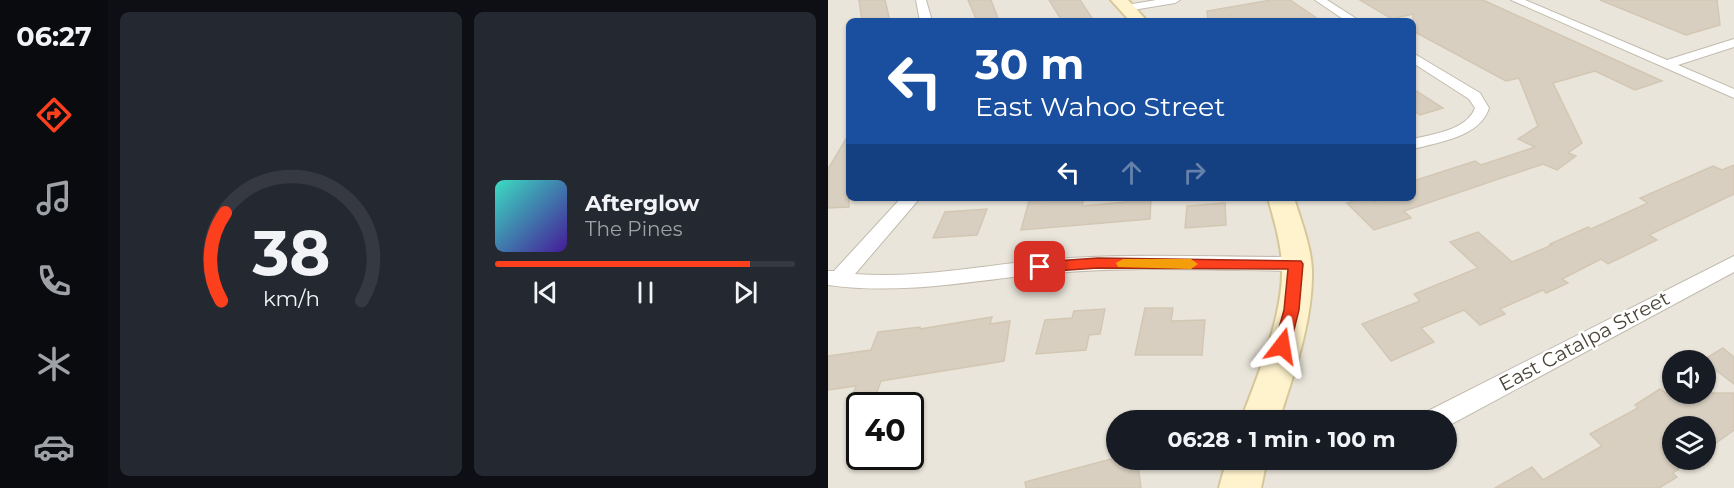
<!DOCTYPE html>
<html lang="en">
<head>
<meta charset="utf-8">
<style>
	body { margin:0; font-family:Montserrat,sans-serif; background:#242831; color:#f1f3f6; height:100vh; display:flex; flex-direction:column; font-size:22px; white-space:nowrap }
	* { box-sizing:border-box; margin:0 }
	p { font-size:20px; color:#9ea1a6 }
	.icon { flex:none; width:33px; height:33px; fill:none; stroke:currentColor; stroke-width:2; stroke-linecap:round; stroke-linejoin:round }
	.map { position:relative; flex:1; overflow:hidden }
	.details { display:flex; flex-direction:column; gap:12px; padding:12px; background:#0d0f14; width:720px }
	.details>* { flex:none }
	.top-card { position:absolute; left:18px; top:18px; width:570px; height:183px; border-radius:9px; box-shadow:0 2px 4px #0004; background:#1a4fa0; color:#fff; overflow:hidden }
	.fabs { position:absolute; left:834px; top:350px; display:grid; gap:12px }
	.fabs a { display:grid; place-items:center; width:54px; height:54px; border-radius:50%; background:#171b24; box-shadow:0 2px 4px #0004; font-size:30px }
	.speed { position:absolute; left:18px; top:392px; display:flex; gap:12px; font-size:30px; font-weight:700; text-align:center }
	.speed>* { display:grid; place-content:center; width:78px; height:78px; border-radius:50%; background:#171b24; box-shadow:0 2px 4px #0004; line-height:1 }
	.speed .limit { border:3px solid #111; border-radius:9px; background:#fff; color:#111 }
	.pin { position:absolute; display:grid; place-items:center; width:51px; height:51px; color:#fff; margin:-26px; border-radius:12px; box-shadow:0 3px 9px #0006 }
	.me { position:absolute; width:66px; margin:-33px; rotate:14deg; stroke-linejoin:round; filter:drop-shadow(0 0 4px #0008) }
	.turn { display:flex; align-items:center; gap:21px; height:126px; padding:0 30px; font-size:27px }
	.turn .icon { width:78px; height:78px; stroke-width:2.5 }
	.turn b { display:block; font-size:42px; line-height:51px }
	.lanes { display:flex; align-items:center; height:57px; padding:0 30px; background:#0003; justify-content:center; gap:30px; direction:ltr }
	.lanes .off { opacity:.35 }
	.details .tile { flex:1; display:flex; flex-direction:column; justify-content:center; gap:9px; min-width:0; padding:0 21px; border-radius:9px; background:#242831 }
	.details .dial { align-items:center; gap:0 }
	.dial svg { height:156px; overflow:visible; fill:none; stroke:#363941; stroke-width:7; stroke-linecap:round; text-anchor:middle }
	.dial text { fill:#f1f3f6; stroke:none }
	.song { display:flex; align-items:center; gap:18px }
	.cover { width:72px; height:72px; border-radius:9px; background:linear-gradient(135deg,hsl(170 70% 55%),hsl(260 70% 35%)) }
	.played { height:6px; border-radius:3px; background:linear-gradient(90deg,#fc3f1d 85%,#363941 85%) }
	.keys { display:flex; justify-content:space-around; direction:ltr }
	.details .tiles { flex:1; display:grid; gap:12px; grid-template-columns:repeat(2,1fr) }
	.trip { position:absolute; left:278px; top:410px; width:351px; height:60px; border-radius:30px; background:#171b24; box-shadow:0 2px 4px #0004; font-weight:700; line-height:60px; text-align:center }
	main { display:flex; flex:1; min-height:0 }
	.dock { display:flex; flex-direction:column; width:108px; justify-content:space-around; align-items:center; background:#090b0e; color:#9ea1a6 }
	.dock .icon { width:42px; height:42px }
	.dock .on { color:#fc3f1d }
	.dock b { font-size:27px; color:#f1f3f6 }
	.map>svg:first-child { display:block }
	.residential { fill:#eae5da; fill-rule:evenodd }
	.building { fill:#d8cfc1; stroke:#d3c7b4; stroke-width:1.5 }
	.lines { fill:none; stroke-linecap:round; stroke-linejoin:round }
	.street-casing { stroke:#c2bbae; stroke-width:2 }
	.secondary-casing { stroke:#d6c79b; stroke-width:4 }
	.street { fill:#fff; fill-rule:evenodd }
	.secondary { fill:#fff3cd; fill-rule:evenodd }
	.route { fill:#fc3f1d; stroke:#a42913; stroke-width:1.5 }
	.slow { fill:#f59e0b }
	.labels { text-anchor:middle; stroke-width:5; stroke-linejoin:round; paint-order:stroke }
	.street-label { font-size:20px; fill:#4b4439; stroke:#fff }
</style>
</head>
<body>
<main>
<nav class="dock">
<b>06:27</b>
<svg class="icon on" aria-label="directions" viewBox="0 0 24 24"><path d="M12 3l9 9-9 9-9-9zM9 14v-3h6M13 9l2 2-2 2"/></svg>
<svg class="icon" aria-label="music" viewBox="0 0 24 24"><path d="M9 18V5l10-2v13"/><circle cx="6" cy="18" r="3"/><circle cx="16" cy="16" r="3"/></svg>
<svg class="icon" aria-label="phone" viewBox="0 0 24 24"><path d="M5 4h4l2 5-3 2q2 4 5 5l2-3 5 2v4C11 20 4 13 5 4z"/></svg>
<svg class="icon" aria-label="climate" viewBox="0 0 24 24"><path d="M12 3v18M4 7l16 10M4 17L20 7"/></svg>
<svg class="icon" aria-label="car" viewBox="0 0 24 24"><path d="M5 17H2v-5l4-1 3-4h7l3 4 3 1v5h-3M9 17h6M6 11h13"/><circle cx="7" cy="17" r="2"/><circle cx="17" cy="17" r="2"/></svg>
</nav>
<section class="details">
<div class="tiles">
<div class="tile dial"><svg viewBox="0 0 100 80">
<path d="M14 69A42 42 0 1 1 86 69"/>
<path d="M14 69A42 42 0 0 1 16 24" stroke="#fc3f1d"/>
<text x="50" y="56" font-size="32" font-weight="700">38</text>
<text x="50" y="72" font-size="11">km/h</text>
</svg></div>
<div class="tile">
<div class="song"><i class="cover"></i><div><b>Afterglow</b><p>The Pines</p></div></div>
<div class="played"></div>
<div class="keys"><svg class="icon" aria-label="previous" viewBox="0 0 24 24"><path d="M18 5L8 12l10 7zM5 5v14"/></svg><svg class="icon" aria-label="pause" viewBox="0 0 24 24"><path d="M8 5v14M16 5v14"/></svg><svg class="icon" aria-label="next" viewBox="0 0 24 24"><path d="M6 5l10 7-10 7zM19 5v14"/></svg></div>
</div>
</div>
</section>
<div class="map">
<svg width="906" height="488" viewBox="0 0 906 488">
	<rect width="100%" height="100%" fill="#f6f3ec"/>
	<!-- residential -->
	<path class="residential" d="M0,0H906V488H0ZM21,21H585V198H21ZM844,360H878V393H844ZM32,405H82V456H32ZM288,420H618V459H288ZM844,426H878V459H844Z"/>
	<!-- building -->
	<path class="building" d="M31,0H57L62,21H34Z
		M140,0H163L171,21H149Z
		M221,0H252L266,21H234Z
		M443,0H462L493,21H380L379,11Z
		M532,0H655L834,81L807,90L767,71L725,83L754,143L740,153L748,156L729,170L715,164L576,211L583,218L546,230L519,203L535,198H542L546,202L558,198H585V181L647,161L653,165L707,147L690,139L710,126L691,78L678,81L585,31V14L564,19Z
		M772,0H889L892,25L858,35Z
		M585,89L615,108L592,115L585,110Z
		M21,134V207L0,208V169Z
		M906,165V194L821,235L829,240L780,264L773,259L734,279L740,283L718,293L715,290L672,309L677,314L652,325L636,310L593,328L606,342L563,361L534,324L592,301L586,294L650,268L622,242L650,232L684,262L724,245L722,244L760,227L763,229L820,203L812,198L885,166L894,170Z
		M256,198L254,206L298,202L299,198H323L322,219L193,230L201,201Z
		M397,203L398,225L357,228L359,206Z
		M159,209L149,235L105,238L117,212Z
		M317,308H345L343,321L377,320L374,355H307Z
		M277,309L272,334L261,335L258,350L208,354L217,320L244,318L246,311Z
		M164,317L162,324L182,321L176,361L53,381L47,397L22,401L28,386L0,390V356L43,350L50,332L92,327V329Z
		M895,348L906,357V384L875,360Z
		M832,389L838,393H906V430L878,450V426H844V459H865L845,473L849,477L831,488H667L704,467L715,480L774,446L762,434L810,408L807,405Z
		M283,459H309L313,488H198L197,482Z"/>
	<g class="lines">
		<defs>
			<path id="street" d="M88,0H98L104,21H92Z
				M328,0H352L347,3L299,11L294,8L299,5Z
				M487,0H499L532,21H518Z
				M683,0H697L839,60L906,39V47L850,65L906,89V98Z
				M585,53L652,93L661,108C652,137 611,142 585,149V139C605,134 639,130 647,108L641,99L585,63Z
				M73,198H92L27,274C94,279 160,264 226,259C307,253 388,257 468,257L475,259L478,264L475,269L468,271C388,270 307,266 226,273C150,279 77,296 0,285V271H6Z
				M906,256V272L618,427V420H594L598,412Z"/>
			<path id="secondary" d="M283,0H300L319,21H302Z
				M440,198H466C473,221 483,246 484,270C485,321 466,373 451,420H413C430,374 456,315 454,265C453,242 446,220 440,198Z
				M399,459H439L433,488H391Z"/>
		</defs>
		<!-- street casing -->
		<use href="#street" class="street-casing"/>
		<!-- secondary casing -->
		<use href="#secondary" class="secondary-casing"/>
		<!-- street -->
		<use href="#street" class="street"/>
		<!-- secondary -->
		<use href="#secondary" class="secondary"/>
	</g>
	<!-- route -->
	<path class="route" d="M270,258L473,261L475,264L471,310L462,346L460,351L454,353L448,351L446,346L456,310L460,269L270,268L212,272L205,267L212,262Z"/>
	<!-- slow -->
	<path class="slow" d="M295,259H363L370,264L363,269L290,267L288,263Z"/>
	<g class="labels">
		<!-- street labels -->
		<g class="street-label">
			<text transform="translate(756 341) rotate(-28)" y="7">East Catalpa Street</text>
		</g>
	</g>
</svg>
<div class="fabs">
<a><svg class="icon" aria-label="sound" viewBox="0 0 24 24"><path d="M4 9h4l5-4v14l-5-4H4zM17 9q2 3 0 6"/></svg></a>
<a><svg class="icon" aria-label="layers" viewBox="0 0 24 24"><path d="M12 4l9 5-9 5-9-5zM3 14l9 5 9-5"/></svg></a>
</div>
<div class="speed"><div class="limit">40</div></div>
<div class="pin" style="left:212px;top:267px;background:#d93025"><svg class="icon" aria-label="arrive" viewBox="0 0 24 24"><path d="M6 21V4h12l-3 4 3 4H6"/></svg></div>
<svg class="me" style="left:454px;top:346px" viewBox="-20 -20 40 40"><path d="M0-17L14 15 0 8-14 15z" fill="#fc3f1d" stroke="#fff" stroke-width="4"/></svg>
<div class="trip">06:28 · 1 min · 100 m</div>
<div class="top-card">
<div class="turn"><svg class="icon" aria-label="left" viewBox="0 0 24 24"><path d="M17 20v-9H6M10 6l-5 5 5 5"/></svg><div><b>30 m</b>East Wahoo Street</div></div>
<div class="lanes"><svg class="icon" aria-label="left" viewBox="0 0 24 24"><path d="M17 20v-9H6M10 6l-5 5 5 5"/></svg><svg class="icon off" aria-label="ahead" viewBox="0 0 24 24"><path d="M12 20V5M6 11l6-6 6 6"/></svg><svg class="icon off" aria-label="right" viewBox="0 0 24 24"><path d="M7 20v-9h11M14 6l5 5-5 5"/></svg></div>
</div>
</div>
</main>
</body>
</html>
